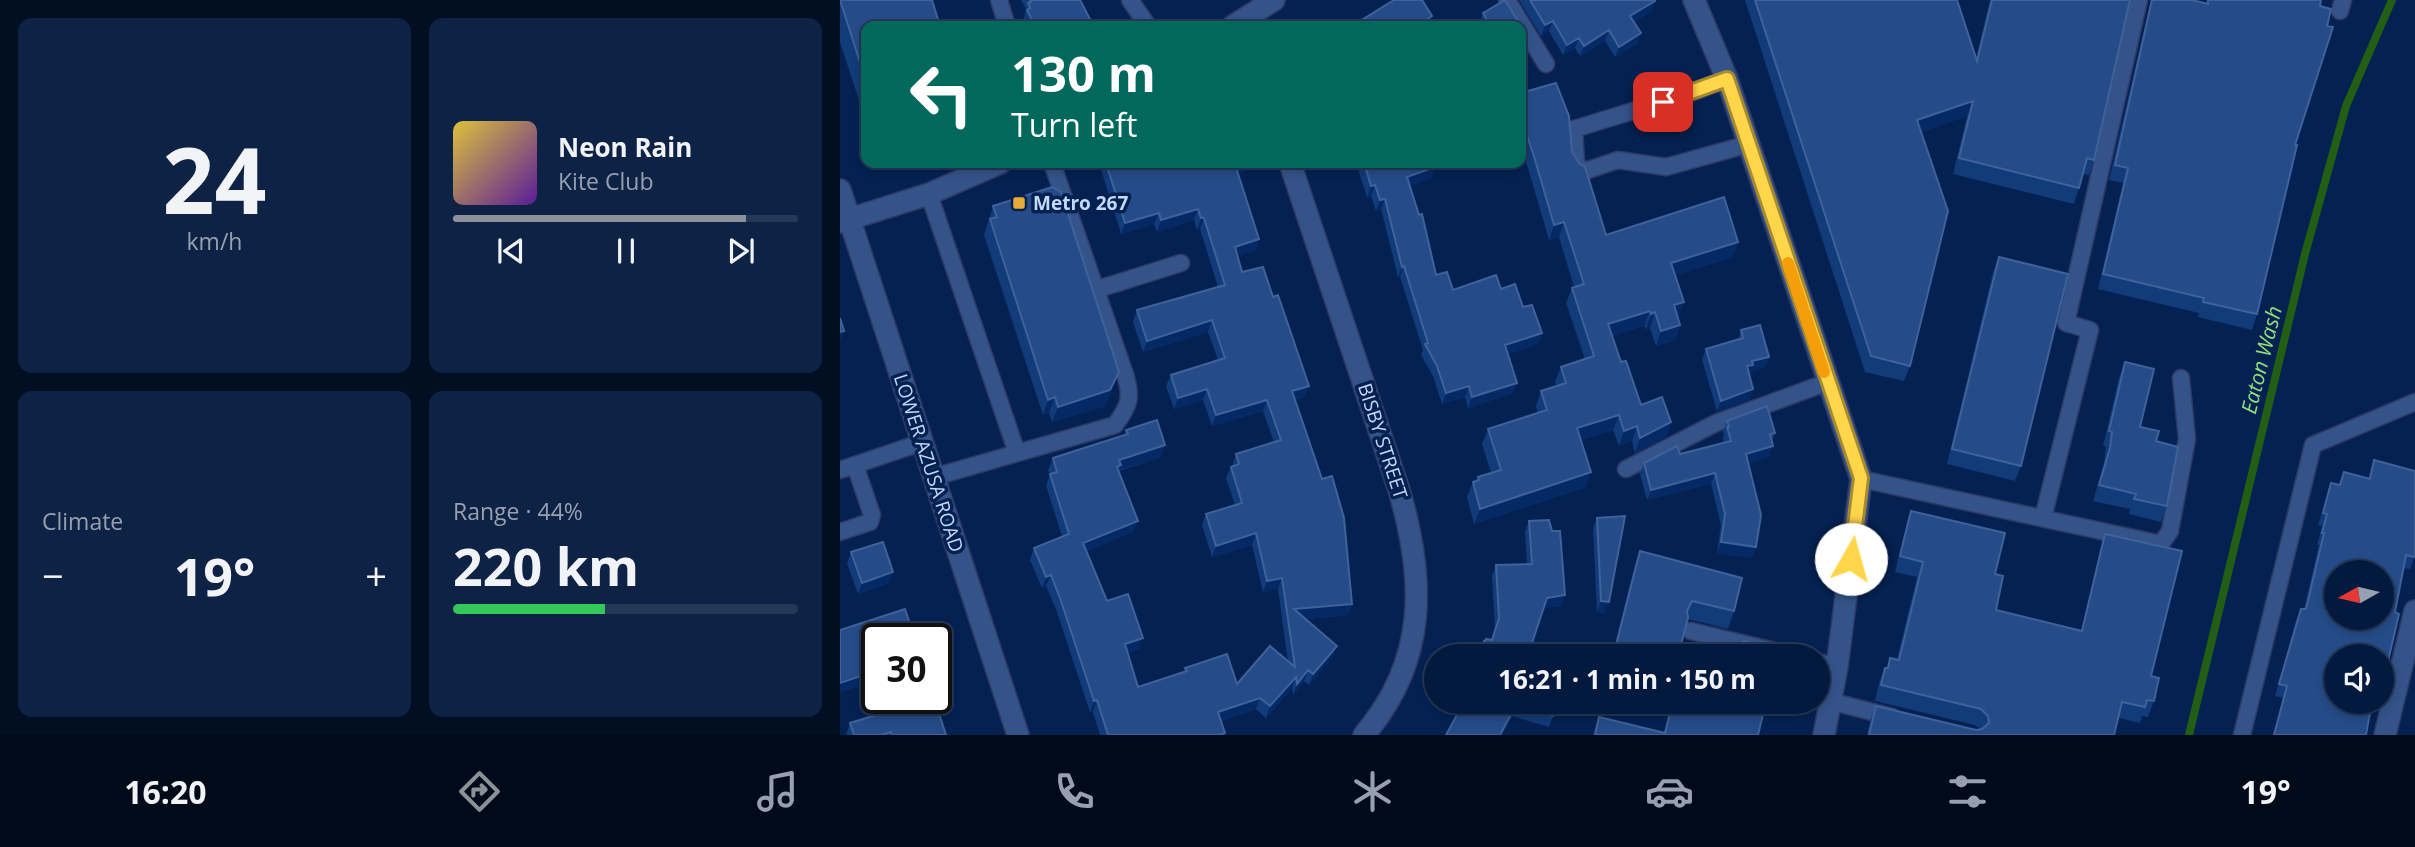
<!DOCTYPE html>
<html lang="en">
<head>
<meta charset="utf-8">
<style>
	body { margin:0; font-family:"Open Sans",sans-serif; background:#0d2245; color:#f1f3f6; height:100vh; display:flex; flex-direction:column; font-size:26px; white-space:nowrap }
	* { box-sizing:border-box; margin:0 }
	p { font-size:23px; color:#97a0b0 }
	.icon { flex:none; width:38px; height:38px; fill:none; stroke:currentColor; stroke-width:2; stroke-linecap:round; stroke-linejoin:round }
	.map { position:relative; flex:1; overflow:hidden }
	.drawer { display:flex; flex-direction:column; gap:18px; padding:18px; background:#020e22; width:840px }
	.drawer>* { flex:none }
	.banner { position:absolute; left:21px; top:21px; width:665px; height:147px; border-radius:14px; box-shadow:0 4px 10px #0003,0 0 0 2px #243858; background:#00695c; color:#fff; overflow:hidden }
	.needle { width:46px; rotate:262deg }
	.fabs { position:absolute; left:1484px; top:560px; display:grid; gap:14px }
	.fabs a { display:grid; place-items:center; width:70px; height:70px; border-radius:50%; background:#03193e; box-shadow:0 4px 10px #0003,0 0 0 2px #243858; font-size:35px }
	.speed { position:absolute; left:21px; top:623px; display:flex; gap:14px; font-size:35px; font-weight:700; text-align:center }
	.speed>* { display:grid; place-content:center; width:91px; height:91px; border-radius:50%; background:#03193e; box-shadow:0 4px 10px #0003,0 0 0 2px #243858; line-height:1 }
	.speed .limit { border:4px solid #111; border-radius:10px; background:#fff; color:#111 }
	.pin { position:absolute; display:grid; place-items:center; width:60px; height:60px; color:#fff; margin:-30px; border-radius:14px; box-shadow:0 4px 10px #0006 }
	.me { position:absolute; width:77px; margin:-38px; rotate:7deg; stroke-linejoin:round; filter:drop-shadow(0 0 5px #0008) }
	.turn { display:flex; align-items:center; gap:24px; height:147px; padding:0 35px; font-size:32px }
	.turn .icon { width:91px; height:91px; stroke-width:2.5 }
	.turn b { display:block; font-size:49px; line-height:60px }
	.big { font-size:52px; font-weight:700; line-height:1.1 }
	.drawer .widget { flex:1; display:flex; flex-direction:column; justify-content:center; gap:10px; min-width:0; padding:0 24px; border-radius:14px; background:#0d2245 }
	.drawer .dial { align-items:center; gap:0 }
	.dial b { font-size:91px; line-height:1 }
	.song { display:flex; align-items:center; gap:21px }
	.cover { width:84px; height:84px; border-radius:10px; background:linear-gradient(135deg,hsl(50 70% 55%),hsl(270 70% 35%)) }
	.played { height:7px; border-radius:4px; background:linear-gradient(90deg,#8c9099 85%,#243858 85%) }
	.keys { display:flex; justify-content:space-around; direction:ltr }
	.heat { display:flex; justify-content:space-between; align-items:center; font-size:38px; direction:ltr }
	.charge { height:10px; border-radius:5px; background:linear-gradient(90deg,#34c759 44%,#243858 0) }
	.drawer .tiles { flex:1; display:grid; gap:18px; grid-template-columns:repeat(2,1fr) }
	.trip { position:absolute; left:584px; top:644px; width:406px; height:70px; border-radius:35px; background:#03193e; box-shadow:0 4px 10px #0003,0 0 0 2px #243858; font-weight:700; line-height:70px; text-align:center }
	.tabs { display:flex; height:112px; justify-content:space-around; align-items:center; background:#010a19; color:#97a0b0 }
	.tabs .icon { width:49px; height:49px }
	.tabs .selected { color:#8c9099 }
	.tabs b { font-size:32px; color:#f1f3f6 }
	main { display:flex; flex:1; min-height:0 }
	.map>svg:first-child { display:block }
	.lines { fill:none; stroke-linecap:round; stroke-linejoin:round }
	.stream { stroke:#225e13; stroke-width:8 }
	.lane-casing { stroke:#2f3864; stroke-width:19 }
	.street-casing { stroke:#2f3864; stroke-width:24 }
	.secondary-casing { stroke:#2f3864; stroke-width:24 }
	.lane { stroke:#335389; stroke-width:16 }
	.street { stroke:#335389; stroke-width:21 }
	.secondary { stroke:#335389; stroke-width:21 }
	.wall { fill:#123b7a }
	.shaded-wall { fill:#052965 }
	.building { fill:#254c88; stroke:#3e6299; stroke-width:2; fill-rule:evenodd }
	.route-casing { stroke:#a68a30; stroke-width:18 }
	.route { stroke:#ffd54a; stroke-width:12 }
	.slow { stroke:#f59e0b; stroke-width:12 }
	.poi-dot { fill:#e7ac36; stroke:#042152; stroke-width:2.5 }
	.labels { text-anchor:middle; stroke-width:7; stroke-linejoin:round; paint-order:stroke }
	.poi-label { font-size:19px; font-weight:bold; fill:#c4d8f7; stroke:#042152; text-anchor:start }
	.street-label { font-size:19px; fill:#c4d8f7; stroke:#042152 }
	.water-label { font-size:21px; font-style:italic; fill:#8edf7d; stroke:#042152 }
</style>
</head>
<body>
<main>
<section class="drawer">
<div class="tiles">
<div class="widget dial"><b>24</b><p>km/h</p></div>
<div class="widget">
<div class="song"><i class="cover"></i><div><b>Neon Rain</b><p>Kite Club</p></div></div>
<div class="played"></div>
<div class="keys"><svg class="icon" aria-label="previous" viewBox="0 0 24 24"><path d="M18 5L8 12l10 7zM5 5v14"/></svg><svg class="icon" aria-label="pause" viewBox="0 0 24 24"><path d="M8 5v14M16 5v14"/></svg><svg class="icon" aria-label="next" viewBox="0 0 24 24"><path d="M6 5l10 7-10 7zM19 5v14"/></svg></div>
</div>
<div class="widget"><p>Climate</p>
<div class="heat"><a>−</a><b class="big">19°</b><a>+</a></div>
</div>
<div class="widget"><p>Range · 44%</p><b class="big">220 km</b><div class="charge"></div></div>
</div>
</section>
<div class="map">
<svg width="1575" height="735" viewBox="0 0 1575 735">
	<rect width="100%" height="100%" fill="#042152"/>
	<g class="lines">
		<!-- stream -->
		<path class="stream" d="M1349,735L1465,254L1506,106L1552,0"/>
		<defs>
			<path id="lane" d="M159,0L167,26
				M290,0L308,26
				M667,0L706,64
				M1500,11L1503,0
				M887,79L845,95L734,129L736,162L742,172L778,160L826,167L909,144
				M89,194L177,453
				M255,290L341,263
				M786,469L876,423L988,382
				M0,470L83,442
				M94,477L275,425C290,405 292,397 285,374L212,163
				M1021,479L1321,544L1330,531L1347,439L1341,378
				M1203,518L1250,330L1226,323L1299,0
				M0,532L30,522L32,515L15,465
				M851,631L955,656
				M978,662L997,667
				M990,701L1052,717
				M1402,735L1473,445L1575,402"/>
			<path id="street" d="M854,0L887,79L1021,479L997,667L984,735
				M450,163L559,490C585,579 588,660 524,735
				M1545,735L1575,611"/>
			<path id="secondary" d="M393,26L434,0
				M0,190L178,735
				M0,222L89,194L160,163"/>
		</defs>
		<!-- lane casing -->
		<use href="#lane" class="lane-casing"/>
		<!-- street casing -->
		<use href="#street" class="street-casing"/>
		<!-- secondary casing -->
		<use href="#secondary" class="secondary-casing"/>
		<!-- lane -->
		<use href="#lane" class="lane"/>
		<!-- street -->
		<use href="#street" class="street"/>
		<!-- secondary -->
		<use href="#secondary" class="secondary"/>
	</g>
	<!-- wall -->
	<path class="wall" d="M0,0L26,26V122L0,42Z
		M181,0H240L247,26H186L183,21L186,9Z
		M665,0L687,36L683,46L681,48V26H640L639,24L643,13Z
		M679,0H815L811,11L794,22L797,44L775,57L765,41L740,56L735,48L723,55L709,31L701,36Z
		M905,0H1117L1136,58L1150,0H1290L1254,160L1249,175L1243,174L1234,204L1113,174L1127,116L1081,132L1070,366L1064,381L1025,372Z
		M1311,0H1352L1366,3L1367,0H1481L1455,145L1417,314L1412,330L1358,317L1359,313L1258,289L1283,183L1269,180Z
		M681,93L732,152L766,235L893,257L835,275L844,302L838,317L840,325L835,340L816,346L810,328L806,329L804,326L772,336L781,362L801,405L831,422L826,437L795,453L792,441L779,446L773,430L741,440L746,487L634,524L627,497L633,482L637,480L638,477L651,473L642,444L648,429L698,413L696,406L701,391L717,386L715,382L721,367L745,359L726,303L732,288L734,287L719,237L709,240L688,168L681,149Z
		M261,163H411L409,170L398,173L419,239L415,250L397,256L402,272L433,297L469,386L464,397L455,400L512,604L508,615L466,619L493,657L469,685L464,681L453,695L452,688L426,718L416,709L381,721L385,733L384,735H260L253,712H250L217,612L206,586L202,588L190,560L194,548L222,536L206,486L210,474L208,470L213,458L284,436L286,430L321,457L279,471L293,532L246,551L267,601L299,649L287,653L298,687L344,672L345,668L397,684L448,662L438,589L423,592L412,545L372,557L362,525L366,514L395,505L386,478L391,467L392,466L396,454L434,442L423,411L372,426L363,400L334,409L326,386L331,375L378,360L368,332L303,352L293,322L297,310L378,287L360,229L357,230L354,220L317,232L314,224L281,234L260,166Z
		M516,163H593L591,178L570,185L596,275L613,290L661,289L683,307L702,333L698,344L668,354L677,383L673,393L628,408L625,397L602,404L593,376L581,355L583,350L560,277H558L541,209L536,211L531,196L527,197Z
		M153,206L279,372L265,406L212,422L209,413L203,415L144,235Z
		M1159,257L1181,466L1175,481L1107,464L1153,272Z
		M901,330L929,357L925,367L910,372L909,374L913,389L909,400L877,411L862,360L866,349L898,340Z
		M1285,362L1300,427L1316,441L1327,506L1321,522L1289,514L1290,509L1253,501L1264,463L1266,447L1263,446L1279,378Z
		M887,421L935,433L932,442L929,457L908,463L916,547L912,558L877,553L881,525L871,484L807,500L800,474L804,463L884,443L883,438L884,434L883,432Z
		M1534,460L1575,555L1570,569L1563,568L1542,656L1526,735H1433L1443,698L1435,696L1456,621L1461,609H1464L1479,545H1477L1482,526L1478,525L1491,483L1499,485L1504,472L1528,478Z
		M1071,511L1155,574L1156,610L1241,631L1260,550L1265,534L1311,676L1314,701L1308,717L1302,716L1300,723L1279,718L1274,735H1027L1030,721L1036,706L1136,730L1141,729L1135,725L1035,701L1039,683L1045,668H1047L1050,658L1057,659L1077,577L1055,572L1066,526Z
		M757,518L765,613L757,612L753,528Z
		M689,521L721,606L703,608L691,646L651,640L655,629L652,576L656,565L687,564L685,532Z
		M800,551L894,611L888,629L848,619L838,656H772L794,568Z
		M11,552L53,572L49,583L18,594L7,563Z
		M0,630L37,639V698H94L106,735H6L10,723L39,714L29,683L0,692Z
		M624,702H718L709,727Z
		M831,702H931L929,707L925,706L918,735H753L759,717L824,733Z"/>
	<!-- shaded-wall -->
	<path class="shaded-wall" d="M815,1L811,11L786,27L790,16Z
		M592,16L588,26H578L579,25Z
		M250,19L247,26H233Z
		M713,21L709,31L701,36L705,25Z
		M769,30L765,41L740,56L744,46Z
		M801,33L797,44L775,57L779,47Z
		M687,36L683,46L681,48V39Z
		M739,38L735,48L723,55L727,45Z
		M1133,101L1127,116L1072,135L1077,120Z
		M400,163H411L409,170L391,176L395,164Z
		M595,167L591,178L563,188L567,177Z
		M535,185L531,196L527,197L531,186Z
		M545,199L541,209L536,211L540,200Z
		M358,209L354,220L317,232L321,220Z
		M319,213L314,224L281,234L285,223Z
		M361,218H364L360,229L357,230Z
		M724,222L719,237L709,240L714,225Z
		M419,239L415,250L391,258L395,247Z
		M898,242L893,257L826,278L831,263Z
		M564,266L560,277H558L562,267Z
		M844,302L838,317L829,320L834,305Z
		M810,311L804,326L763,339L768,324Z
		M815,312L810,328L806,329L811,314Z
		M372,320L368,332L303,352L307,341Z
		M840,325L835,340L816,346L821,331Z
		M4,331L0,342V332Z
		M702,333L698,344L661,356L665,345Z
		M929,357L925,367L910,372L909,375L907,366L912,361Z
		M279,372L265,406L212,422L218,407Z
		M677,383L673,393L628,408L632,397Z
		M469,386L464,397L448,403L452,391Z
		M629,386L625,397L602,404L606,393Z
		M367,389L363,400L334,409L338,398Z
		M913,389L909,400L877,411L881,401Z
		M215,397L209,413L203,415L208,400Z
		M427,400L423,411L372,426L376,415Z
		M779,415L773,430L731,443L737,428Z
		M831,422L826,437L795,453L800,438Z
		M797,426L792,441L779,446L784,431Z
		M325,445L321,457L279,470L273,478L279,460Z
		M933,446L929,457L902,465L906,454Z
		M751,472L746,487L634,524L640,509Z
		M875,473L871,484L807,500L811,490Z
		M298,521L293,532L238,554L243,543Z
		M416,533L412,545L372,557L376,546Z
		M881,542L916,547L912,558L877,553Z
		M53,572L49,583L18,594L22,583Z
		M211,575L206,586L202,588L206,577Z
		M442,578L438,589L423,592L427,581Z
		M725,595L721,606L703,608L707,598Z
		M761,601L769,602L765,613L757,612Z
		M512,604L508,615L450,621L454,609Z
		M303,638L299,649L280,655L285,644Z
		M497,646L493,657L469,685L473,674Z
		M468,670L464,681L453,695L457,684Z
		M33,672L29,683L0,692V683Z
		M456,677L452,688L426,718L430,706Z
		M420,698L416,709L374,723L378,712Z
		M257,700L253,712H250L254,701Z
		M676,705L673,716L662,735H660Z"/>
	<!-- building -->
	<path class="building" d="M0,0H92L100,26H26V81Z
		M190,0H240L250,19L233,26H195L187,10L190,8L188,3L191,2Z
		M554,0H582L592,16L579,25L580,26H512Z
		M665,0L687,36L681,39V26H644L649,24L643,13Z
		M690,0H815V1L790,16L801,33L779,47L769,30L744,46L739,38L727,45L713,21L705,25Z
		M915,0H1117L1137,61L1152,0H1290L1254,160L1247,158L1239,188L1119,158L1133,101L1077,120L1108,211L1070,366L1031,356Z
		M1312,0H1352L1368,4V0H1481L1480,6L1491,9L1487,26L1493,27L1455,145H1457L1417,314L1363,302L1364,298L1263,274L1288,168L1275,165Z
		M716,83L729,116L732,152L739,163L745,167L766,235L884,197L898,242L831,263L844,302L834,305L840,325L821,331L815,312L811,314L810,311L768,324L781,362L786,361L801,405L822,397L831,422L800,438L797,426L784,431L779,415L737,428L751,472L640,509L633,482L639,480L638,477L661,470L648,429L707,410L701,391L726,383L721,367L754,356L732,288L744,284L724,222L714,225L693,153L681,119V93Z
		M266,163H400L395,164L419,239L395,247L402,272L423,267L433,297L438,295L469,386L452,391L482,479L492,476L504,518L512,604L454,609L497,646L473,674L468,670L457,684L456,677L430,706L420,698L378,712L385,733L379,735H268L257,700L254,701L221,601L211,575L206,577L194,548L229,534L210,474L217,472L213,458L288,434L286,430L317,420L325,445L279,460L281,465L277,467L298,521L243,543L267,601L288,594L303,638L285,644L298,687L347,671L345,668L387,654L397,684L430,646L455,667L442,578L427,581L416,533L376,546L366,514L402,503L391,467L399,464L396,454L441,440L427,400L376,415L367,389L338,398L331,375L385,358L372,320L307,341L297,310L385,285L364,218H361L358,209L321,220L319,213L285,223Z
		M524,163H593L595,167L567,177L579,215L582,214L596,275L607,272L613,290L656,275L661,289L675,284L683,307L692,305L702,333L665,345L677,383L632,397L629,386L606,393L597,366L585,344L588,343L564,266L562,267L545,199L540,200L535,185L531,186Z
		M212,187L221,192L279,372L270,390L218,407L215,397L208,400L150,219L157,217L153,206Z
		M1159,257L1228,274L1181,466L1112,449Z
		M0,318L4,331L0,332Z
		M920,325L929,357L912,361L913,365L907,366L913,389L881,401L866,349L903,338L901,330Z
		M1285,362L1314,369L1300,427L1319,431L1316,441L1338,447L1327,506L1294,499L1296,494L1259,485L1270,448L1272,432L1269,431Z
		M927,406L935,433L930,434L933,446L906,454L921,515L916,547L881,542L885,514L875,473L811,490L804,463L837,446L840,454L891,441L887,427H889L887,421Z
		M1534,460L1575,471V555L1574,557L1566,555L1555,612L1559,614L1542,687V656H1496V702H1532L1526,735H1434L1447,686L1439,684L1461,609H1466L1484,533H1482L1487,514L1483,513L1491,483L1500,485L1504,472L1530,479ZM1496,572H1542V618H1496Z
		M1071,511L1165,533L1155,574L1163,576L1156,610L1242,631L1265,534L1342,551L1311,676L1319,678L1314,701L1307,700L1305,707L1282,702L1274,735H1029L1036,706L1136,730L1142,729L1149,723L1148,716L1141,709L1041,685L1045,668H1048L1050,658L1059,660L1083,562L1060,556Z
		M785,516L769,602L761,601L757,518Z
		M709,520L712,531H720L725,595L707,598L691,646L705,651L703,656H639L644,641L645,642L646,639L652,640L659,618L656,565L692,564L689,521Z
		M43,542L53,572L22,583L11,552Z
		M800,551L902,578L894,611L852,601L847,611L848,618L838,656H786L774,653Z
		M65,609L75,639H37V683L33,672L0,683V630Z
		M904,641L942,651L941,656H900Z
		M42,698H94L106,735H52L51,732L42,735H14L10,723L46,712Z
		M624,702H718L713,716L676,705L660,735H606Z
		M833,702H926L918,735H755L759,717L825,733Z"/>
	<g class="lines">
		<defs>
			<path id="route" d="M823,102L887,79L1021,478L1011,559"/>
		</defs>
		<!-- route casing -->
		<use href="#route" class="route-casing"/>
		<!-- route -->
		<use href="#route" class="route"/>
		<!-- slow -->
		<path class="slow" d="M948,263L984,372"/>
	</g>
	<!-- markers -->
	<rect class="poi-dot" x="172" y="196" width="14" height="14" rx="3.5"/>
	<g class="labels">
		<!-- poi labels -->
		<g class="poi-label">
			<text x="193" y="210">Metro 267</text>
		</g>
		<!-- street labels -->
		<g class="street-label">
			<text transform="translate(543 441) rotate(72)" y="7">BISBY STREET</text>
			<text transform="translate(89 463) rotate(72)" y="7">LOWER AZUSA ROAD</text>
		</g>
		<!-- water labels -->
		<g class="water-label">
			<text transform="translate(1422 360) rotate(-76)" y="7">Eaton Wash</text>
		</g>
	</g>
</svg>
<div class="fabs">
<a><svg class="needle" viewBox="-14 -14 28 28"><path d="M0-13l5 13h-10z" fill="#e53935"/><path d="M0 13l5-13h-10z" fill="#97a0b0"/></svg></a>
<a><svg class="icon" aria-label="sound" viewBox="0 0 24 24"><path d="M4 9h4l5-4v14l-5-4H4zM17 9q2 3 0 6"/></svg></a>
</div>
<div class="speed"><div class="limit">30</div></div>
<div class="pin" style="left:823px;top:102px;background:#d93025"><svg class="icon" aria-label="arrive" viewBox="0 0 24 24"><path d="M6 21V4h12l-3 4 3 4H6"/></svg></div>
<svg class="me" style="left:1011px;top:559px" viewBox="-20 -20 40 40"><circle r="19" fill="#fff"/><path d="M0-13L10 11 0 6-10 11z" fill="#ffd54a"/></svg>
<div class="trip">16:21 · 1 min · 150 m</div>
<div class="banner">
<div class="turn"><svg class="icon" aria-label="left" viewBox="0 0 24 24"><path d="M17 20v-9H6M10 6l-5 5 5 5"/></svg><div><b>130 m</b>Turn left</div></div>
</div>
</div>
</main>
<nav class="tabs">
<b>16:20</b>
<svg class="icon selected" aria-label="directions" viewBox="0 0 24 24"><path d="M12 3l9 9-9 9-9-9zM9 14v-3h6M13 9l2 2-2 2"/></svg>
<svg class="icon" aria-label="music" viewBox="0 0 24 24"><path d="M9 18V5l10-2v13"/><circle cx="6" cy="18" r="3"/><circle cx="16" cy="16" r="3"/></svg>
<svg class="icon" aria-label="phone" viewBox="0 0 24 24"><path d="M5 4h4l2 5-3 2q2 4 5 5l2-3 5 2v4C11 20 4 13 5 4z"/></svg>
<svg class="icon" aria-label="climate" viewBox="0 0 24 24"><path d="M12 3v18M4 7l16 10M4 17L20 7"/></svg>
<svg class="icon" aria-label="car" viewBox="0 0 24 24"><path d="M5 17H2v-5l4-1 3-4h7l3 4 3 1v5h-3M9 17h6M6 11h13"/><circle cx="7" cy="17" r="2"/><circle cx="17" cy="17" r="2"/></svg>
<svg class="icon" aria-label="filters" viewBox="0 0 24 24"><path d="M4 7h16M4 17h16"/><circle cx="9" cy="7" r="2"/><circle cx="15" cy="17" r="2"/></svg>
<b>19°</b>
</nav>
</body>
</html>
